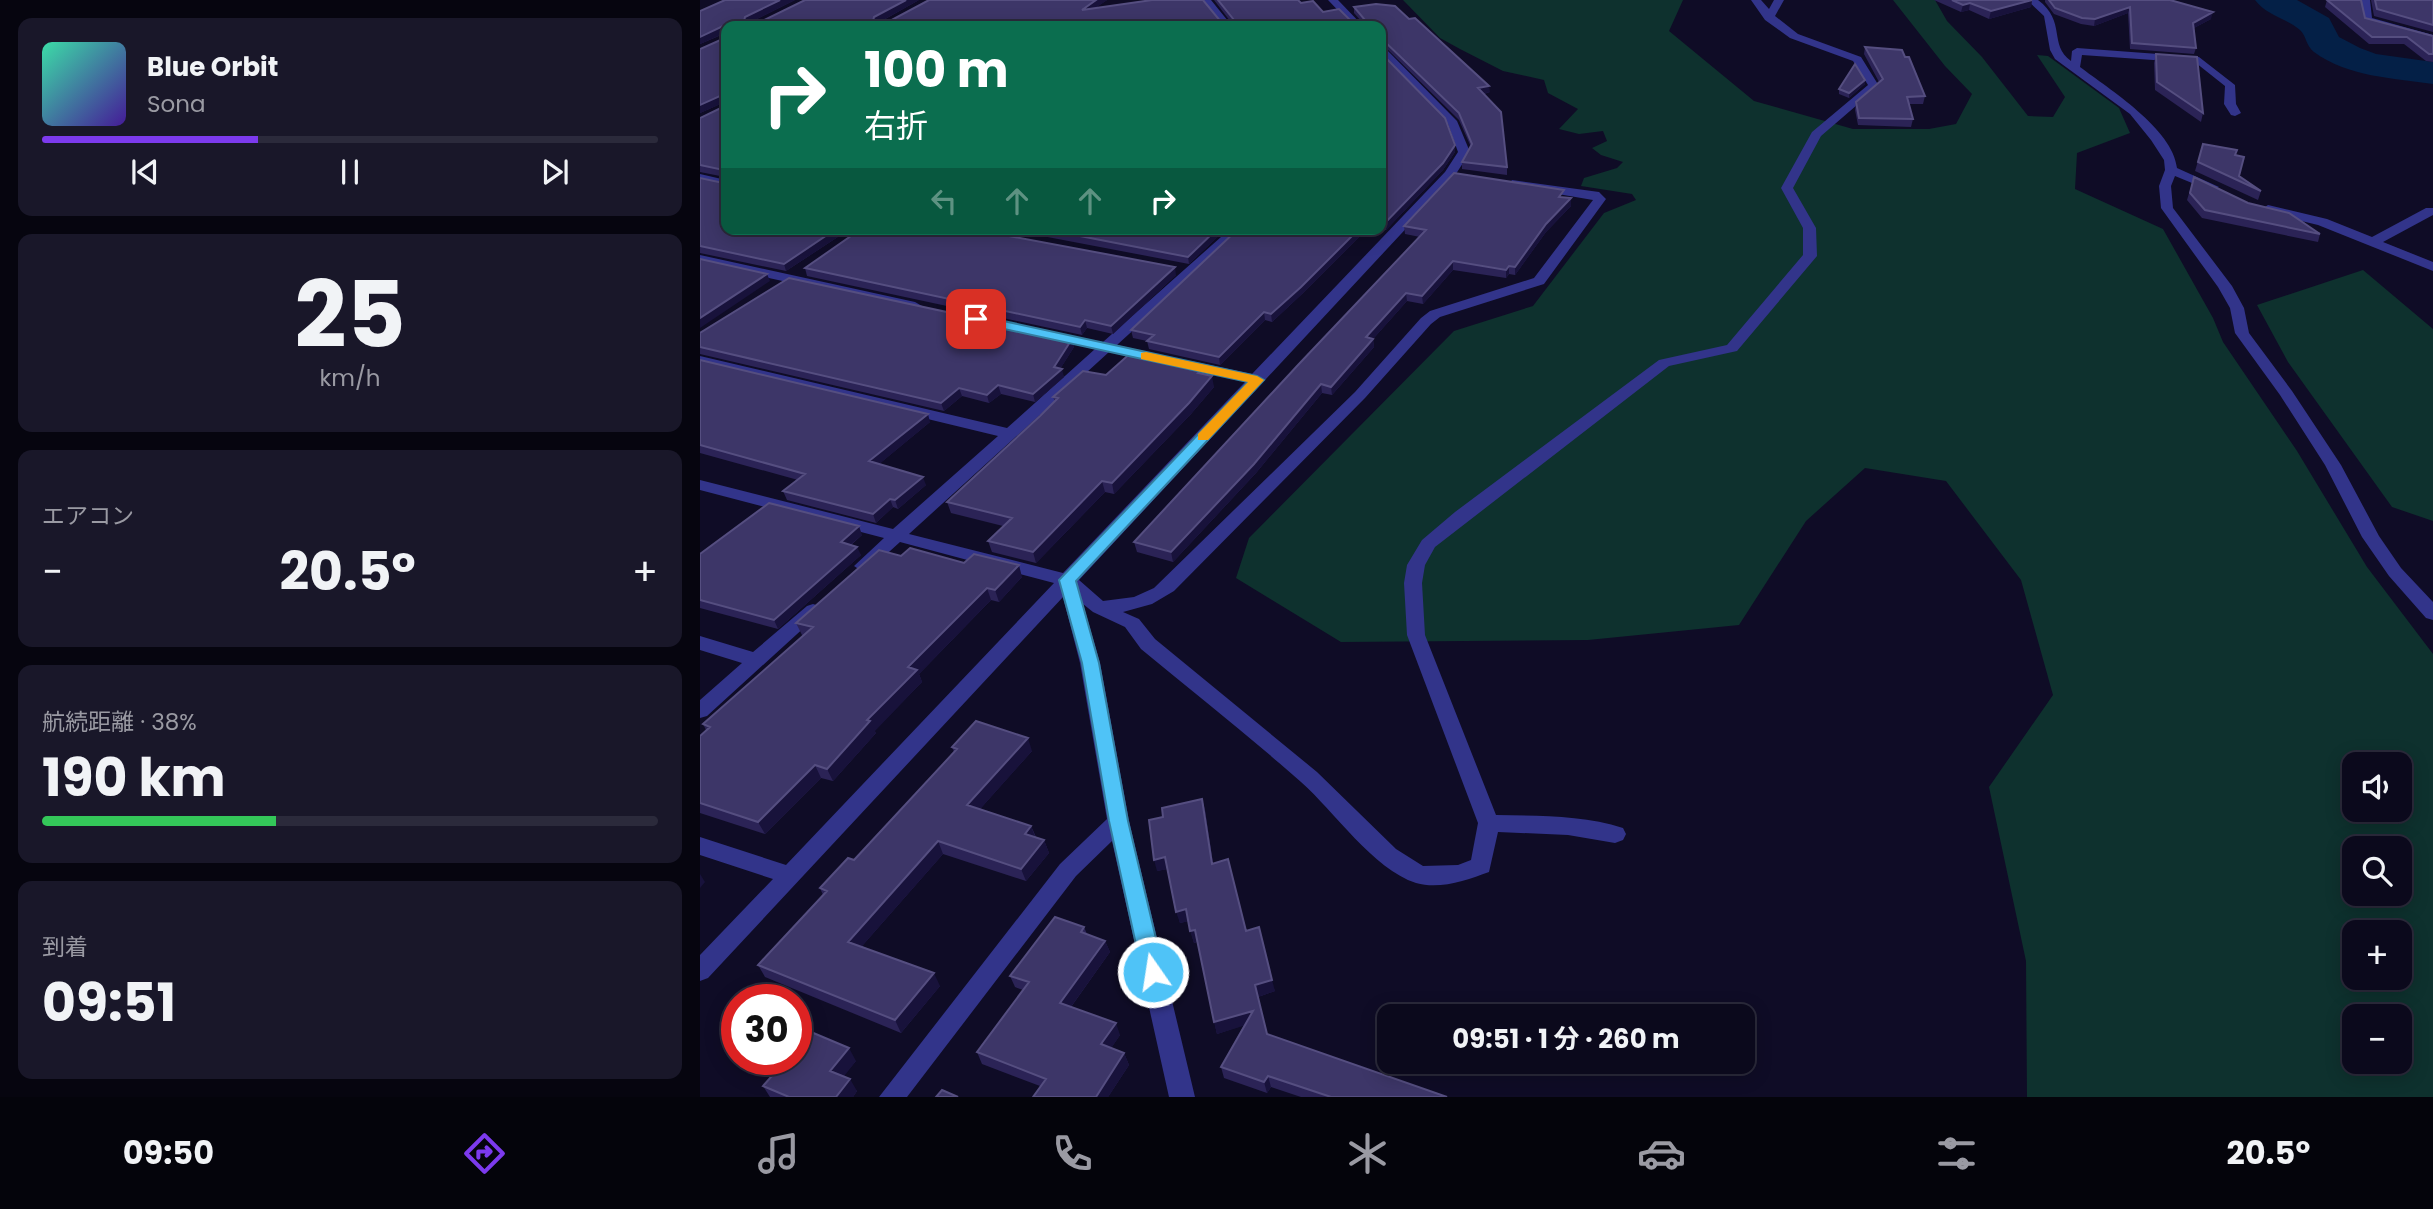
<!DOCTYPE html>
<html lang="ja">
<head>
<meta charset="utf-8">
<style>
	body { margin:0; font-family:Poppins,"Noto Sans JP",sans-serif; background:#191729; color:#f1f3f6; height:100vh; display:flex; flex-direction:column; font-size:26px; white-space:nowrap }
	* { box-sizing:border-box; margin:0 }
	p { font-size:23px; color:#9a9aa3 }
	.icon { flex:none; width:38px; height:38px; fill:none; stroke:currentColor; stroke-width:2; stroke-linecap:round; stroke-linejoin:round }
	.map { position:relative; flex:1; overflow:hidden }
	.drawer { display:flex; flex-direction:column; gap:18px; padding:18px; background:#06050f; width:700px }
	.drawer>* { flex:none }
	.top-card { position:absolute; left:21px; top:21px; width:665px; height:214px; border-radius:14px; box-shadow:0 4px 18px #0003,0 0 0 2px #2b2a3b; background:#0b6e4f; color:#fff; overflow:hidden }
	.controls { position:absolute; left:1642px; top:752px; display:grid; gap:14px }
	.controls a { display:grid; place-items:center; width:70px; height:70px; border-radius:14px; background:#0b091c; box-shadow:0 4px 18px #0003,0 0 0 2px #2b2a3b; font-size:35px }
	.speed { position:absolute; left:21px; top:984px; display:flex; gap:14px; font-size:35px; font-weight:700; text-align:center }
	.speed>* { display:grid; place-content:center; width:91px; height:91px; border-radius:50%; background:#0b091c; box-shadow:0 4px 18px #0003,0 0 0 2px #2b2a3b; line-height:1 }
	.speed .limit { border:10px solid #d22; background:#fff; color:#111 }
	.pin { position:absolute; display:grid; place-items:center; width:60px; height:60px; color:#fff; margin:-30px; border-radius:14px; box-shadow:0 4px 10px #0006 }
	.me { position:absolute; width:77px; margin:-38px; rotate:347deg; stroke-linejoin:round; filter:drop-shadow(0 0 5px #0008) }
	.turn { display:flex; align-items:center; gap:24px; height:147px; padding:0 28px; font-size:32px }
	.turn .icon { width:91px; height:91px; stroke-width:2.5 }
	.turn b { display:block; font-size:49px; line-height:60px }
	.lanes { display:flex; align-items:center; height:66px; padding:0 28px; background:#0003; justify-content:center; gap:35px; direction:ltr }
	.lanes .off { opacity:.35 }
	.big { font-size:52px; font-weight:700; line-height:1.1 }
	.drawer .widget { flex:1; display:flex; flex-direction:column; justify-content:center; gap:10px; min-width:0; padding:0 24px; border-radius:14px; background:#191729 }
	.drawer .dial { align-items:center; gap:0 }
	.dial b { font-size:91px; line-height:1 }
	.song { display:flex; align-items:center; gap:21px }
	.cover { width:84px; height:84px; border-radius:10px; background:linear-gradient(135deg,hsl(160 70% 55%),hsl(260 70% 35%)) }
	.played { height:7px; border-radius:4px; background:linear-gradient(90deg,#7c3aed 35%,#2b2a3b 35%) }
	.keys { display:flex; justify-content:space-around; direction:ltr }
	.heat { display:flex; justify-content:space-between; align-items:center; font-size:38px; direction:ltr }
	.charge { height:10px; border-radius:5px; background:linear-gradient(90deg,#34c759 38%,#2b2a3b 0) }
	.trip { position:absolute; left:677px; top:1004px; width:378px; height:70px; border-radius:14px; background:#0b091c; box-shadow:0 4px 18px #0003,0 0 0 2px #2b2a3b; font-weight:700; line-height:70px; text-align:center }
	.menu { display:flex; height:112px; justify-content:space-around; align-items:center; background:#04040b; color:#9a9aa3 }
	.menu .icon { width:49px; height:49px }
	.menu .selected { color:#7c3aed }
	.menu b { font-size:32px; color:#f1f3f6 }
	main { display:flex; flex:1; min-height:0 }
	.map>svg:first-child { display:block }
	.green { fill:#0e312e; fill-rule:evenodd }
	.lines { fill:none; stroke-linecap:round; stroke-linejoin:round }
	.river { fill:#042047; fill-rule:evenodd }
	.minor { fill:#32348a; fill-rule:evenodd }
	.wall { fill:#2b2356 }
	.shaded-wall { fill:#18123b }
	.building { fill:#3d3668; stroke:#554e80; stroke-width:2 }
	.route { fill:#4fc3f7; stroke:#337fa1; stroke-width:2 }
	.slow { fill:#f59e0b }
</style>
</head>
<body>
<main>
<section class="drawer">
<div class="widget">
<div class="song"><i class="cover"></i><div><b>Blue Orbit</b><p>Sona</p></div></div>
<div class="played"></div>
<div class="keys"><svg class="icon" aria-label="previous" viewBox="0 0 24 24"><path d="M18 5L8 12l10 7zM5 5v14"/></svg><svg class="icon" aria-label="pause" viewBox="0 0 24 24"><path d="M8 5v14M16 5v14"/></svg><svg class="icon" aria-label="next" viewBox="0 0 24 24"><path d="M6 5l10 7-10 7zM19 5v14"/></svg></div>
</div>
<div class="widget dial"><b>25</b><p>km/h</p></div>
<div class="widget"><p>エアコン</p>
<div class="heat"><a>−</a><b class="big">20.5°</b><a>+</a></div>
</div>
<div class="widget"><p>航続距離 · 38%</p><b class="big">190 km</b><div class="charge"></div></div>
<div class="widget"><p>到着</p><b class="big">09:51</b></div>
</section>
<div class="map">
<svg width="1733" height="1097" viewBox="0 0 1733 1097">
	<rect width="100%" height="100%" fill="#0f0c26"/>
	<!-- green -->
	<path class="green" d="M703,0H983L969,31L1054,101L1153,129H1229L1256,124L1272,94L1245,66L1193,0H1235L1247,21L1282,57L1328,116L1353,117L1365,97L1337,55L1348,56L1419,108L1430,133L1377,153L1375,189L1463,229L1513,318L1523,342L1597,451L1667,567L1733,654V1097H1327L1326,961L1289,787L1353,695L1321,580L1246,481L1165,468L1106,521L1039,625L888,640L641,642L536,578L549,538L754,331L833,306L904,213L936,200L932,194L881,186L884,178L917,168L923,162L901,155L892,148L907,141L903,131L879,134L859,129L878,109L848,93L844,80L803,71L760,49L740,38ZM1654,765H1699V810H1654ZM1654,849H1699V894H1654ZM1654,933H1699V978H1654ZM1654,1017H1699V1062H1654Z
		M1663,270L1733,329V521L1692,507L1588,362L1557,305Z"/>
	<g class="lines">
		<!-- river -->
		<path class="river" d="M1555,0H1597L1629,18L1639,37L1660,48L1676,54L1733,62V84C1693,78 1648,77 1614,52C1606,46 1606,35 1600,30C1586,18 1566,15 1555,0Z"/>
		<!-- minor -->
		<path class="minor" d="M501,0H511L532,26H522Z
			M628,0H638L663,26H653Z
			M1051,0H1061L1069,9L1074,0H1084L1075,16L1098,34L1161,57L1179,86L1121,136L1093,188L1116,228L1117,256L1037,351L969,366L735,547L725,565L722,583L725,635L796,815C838,816 883,815 923,828L926,834L923,840L915,843L868,835L798,832L789,872C767,880 740,890 716,883C673,869 634,811 601,782C549,736 494,693 441,649L425,627L393,612L383,604L400,663L429,821L495,1097H469L412,841L376,876L207,1097H179L360,864L407,819L380,663L363,597L8,978L0,981V955L73,879L0,855V837L86,865L354,583L200,542L169,570L163,572L154,566L184,538L0,490V480L193,529L298,436L0,364V356L307,428L395,349L344,338V332L403,342L530,229H544L417,345L460,355V361L409,352L209,534L363,573L545,382L481,367V361L486,360L552,374L745,172L758,152L748,124L681,56V47L685,48L757,121L770,152L754,177L379,580L403,601L434,597L454,588L655,392L721,318L730,311L834,278L893,200L816,187L810,183L812,180L899,192L906,199L844,284L740,317L731,324L665,398L474,591L452,604L423,612L439,619L455,639L617,772L696,849L723,866L758,865L771,860L778,823L707,635L704,583L707,565L722,540L755,512L959,360L1027,345L1103,255V228L1081,188L1112,132L1168,85L1153,61L1090,38L1065,20Z
			M1327,0H1338C1367,22 1348,44 1371,61L1372,51L1377,48L1499,57L1535,85L1536,104L1541,113L1535,116L1531,115L1524,104L1525,86L1496,63L1382,55L1380,67C1409,89 1473,129 1477,168L1519,187L1509,190L1475,176L1471,186L1473,208L1532,286L1544,308L1549,333L1592,391L1641,465L1679,536L1701,568L1733,602V620L1726,618L1689,576L1662,537L1625,465L1580,395L1535,333L1530,308L1518,287L1461,208L1459,186L1465,170L1464,160L1451,140L1430,114L1355,59L1350,50L1344,16Z
			M1660,0H1670L1672,18L1733,35V41L1663,22Z
			M0,174L26,180V188L0,182Z
			M1568,205L1627,219L1672,237L1726,208H1733V215L1683,242L1733,262V271L1618,225L1564,212L1562,209Z
			M0,255L215,302L222,306L215,310L0,263Z
			M113,604L119,606L122,610L119,614L7,716L0,718V700L42,663L0,650V636L53,652L107,606Z"/>
	</g>
	<!-- wall -->
	<path class="wall" d="M25,0H95L51,22H60L219,0L180,22H188L229,0H407L395,8L521,22L530,21L514,0H598L601,3L623,12L652,22L661,21L654,13V7L709,19L790,92L784,94L807,167V175L762,169V162L771,147L759,120L683,45H681V26L26,229H150L86,271L0,253V178L23,183L26,181L25,177L0,172V118L25,106V102L0,113V49L25,38L26,33L0,44V11Z
		M1234,0H1332L1331,7L1289,19L1269,10L1261,12Z
		M1345,0H1470L1511,19L1494,28L1496,48L1494,54L1430,49L1428,13L1394,26L1381,24L1354,14L1345,2Z
		M1627,0L1665,18L1733,36V62L1726,61L1704,44H1669L1625,7Z
		M1671,0H1733V32L1674,16Z
		M1165,47L1205,57L1225,96L1223,104H1209L1213,119L1211,127L1158,125L1155,110L1156,102L1179,82L1164,54Z
		M681,53L755,145V152L743,170L686,230L681,229Z
		M1456,54L1503,113L1501,122L1455,90L1454,63Z
		M1165,80V84L1149,98L1139,94V89Z
		M1503,144L1539,176L1561,191L1558,200L1495,171Z
		M1494,177L1548,203L1620,234L1618,242L1502,218L1487,200Z
		M864,198H871V206L846,232L815,275L809,274L806,278L753,270L723,304L707,301L673,339L674,347L632,395L622,393L556,473L473,562L437,552L434,542L720,237L705,234L704,226Z
		M306,229H526L489,264Z
		M538,229H667L602,294L572,322L565,320L520,365L449,349L447,341L433,338L431,330Z
		M105,268L476,275L413,334L387,328L382,335L107,276Z
		M0,333L372,339L374,347L360,369L364,377L335,402L301,394L289,403L262,396L244,411L0,354Z
		M0,360L230,422L179,464L226,485L198,509L193,507L176,523L87,500L83,491L98,480L0,453Z
		M506,366L508,375L514,387L491,414L414,494L405,492L336,563L292,552L288,541L303,526L251,513L247,502L355,402L353,397L406,375Z
		M162,535L151,545L161,555L78,629L0,608V554Z
		M201,556L322,577L299,602L291,600L219,674L222,682L174,731L176,733L133,781L121,778L65,834L0,813V736L6,730L3,724L104,636L102,635L96,623Z
		M252,747L332,751L280,809L331,826L336,837L344,840L349,853L326,881L243,854L162,946L240,986L201,1033L65,977L58,965L123,895L120,888L154,860L254,752Z
		M502,799L505,810L513,863L575,991L558,997L567,1034L747,1097H601L571,1087L567,1093L524,1078L521,1067L544,1025L517,1034L497,942L494,943L488,921L480,923L467,869L457,871L463,817Z
		M384,927L387,934L405,941L410,952L371,1007L420,1035L411,1048L424,1053L429,1065L408,1097H333L340,1086L282,1064L277,1052L323,990L315,987L310,976Z
		M156,1061L143,1076L157,1091L153,1097H70L63,1086Z"/>
	<!-- shaded-wall -->
	<path class="shaded-wall" d="M80,0H95L47,24L44,21L45,17Z
		M206,0H219L176,24L173,21L174,17Z
		M396,0H407L383,17L382,10Z
		M1332,0L1331,7L1289,19L1291,11Z
		M1270,3L1269,10L1261,12L1263,5Z
		M1430,7L1428,13L1394,26L1395,19Z
		M1513,12L1511,19L1492,29L1493,23Z
		M23,26L25,33L0,44V37Z
		M1165,80V84L1149,98V93Z
		M789,86L790,92L778,95V88Z
		M22,95L25,102L0,113V105Z
		M755,145V152L743,170L686,230L685,223Z
		M871,198V206L846,232L815,275V267L846,224Z
		M136,229H150L86,271L84,264Z
		M517,229H526L489,264L488,257Z
		M659,229H667L602,294L572,322L571,314Z
		M753,261V270L723,304L722,296Z
		M809,266V274L806,278V270Z
		M475,267L476,275L413,334L411,326Z
		M67,274L70,281L0,328V318Z
		M706,293L707,301L673,339L674,347L632,395L631,387L666,337Z
		M564,312L565,320L520,365L519,357Z
		M385,320L387,328L382,335L380,327Z
		M372,339L374,347L357,374L362,369L364,377L335,402L333,394L354,367Z
		M506,366L508,377L498,373Z
		M512,376L514,387L491,414L414,494L412,483Z
		M621,384L622,393L556,473L473,562L471,552Z
		M298,385L301,394L289,403L287,395Z
		M259,388L262,396L244,411L241,403Z
		M228,414L230,422L172,470L169,461Z
		M223,477L226,485L198,509L195,500Z
		M402,481L405,492L336,563L333,552Z
		M190,499L193,507L176,523L173,514Z
		M159,526L162,535L144,550L141,542Z
		M157,547L161,555L78,629L74,620Z
		M319,565L322,577L299,602L295,590Z
		M287,588L291,600L219,674L222,682L175,731L176,733L133,781L127,769L167,720L208,667Z
		M328,738L332,751L272,818L267,805Z
		M115,765L121,778L65,834L58,822Z
		M502,799L505,810L514,875L512,864Z
		M331,826L336,839L325,834Z
		M344,840L349,853L326,881L321,869Z
		M238,841L243,854L155,954L148,942Z
		M465,857L468,869L457,871L454,860Z
		M0,874L5,882L0,888Z
		M486,909L489,921L480,923L476,912Z
		M495,930L498,941L494,943L490,931Z
		M405,941L410,952L365,1015L360,1003Z
		M234,973L240,986L201,1033L195,1020Z
		M572,980L575,991L558,997L555,985Z
		M553,1011L556,1022L517,1034L514,1022Z
		M416,1023L420,1035L406,1056L401,1044Z
		M149,1048L156,1061L138,1084L130,1071Z
		M424,1053L429,1065L408,1097H396Z
		M568,1076L571,1087L567,1093L564,1082Z
		M150,1079L157,1091L153,1097H136Z"/>
	<!-- building -->
	<path class="building" d="M25,0H80L45,17L44,21L60,22L105,0H206L174,17L173,21L188,22L229,0H396L382,10L452,0H503L521,22L534,20L518,0H598L601,3L613,1L623,12L639,9L652,22L665,20L654,7L676,4L695,6L709,19L715,18L789,86L778,88L801,112L807,167L762,162L772,144L759,113L682,39H681V26H26V29L23,26L0,37V11Z
		M1252,0H1332L1291,11L1270,3L1263,5Z
		M1349,0H1470L1513,12L1493,23L1496,48L1432,43L1430,7L1395,19L1382,18L1355,8Z
		M1627,0H1661L1665,18L1733,36V54H1729L1707,37H1672Z
		M1675,0H1733V25L1677,9Z
		M26,29V229H136L84,264L0,246V178L23,183L26,181L24,170L0,165V118L25,106L26,97L22,95L0,105V49L25,38Z
		M1165,47L1202,50L1205,57H1209L1225,96L1207,97L1213,119L1159,118L1156,102L1183,79Z
		M681,53L745,118L755,145L743,163L685,223L681,222Z
		M1456,54L1497,57L1503,113L1457,82Z
		M1155,64L1165,80L1149,93L1139,89Z
		M1503,144L1537,150L1535,155L1544,157L1539,176L1561,191L1498,162Z
		M754,173L864,190L859,197L871,198L846,224L815,267L809,266L806,270L753,261L722,296L706,293L666,337L673,339L631,387L621,384L554,464L471,552L434,542L598,365L726,230L704,226Z
		M1494,177L1548,203L1589,213L1620,234L1505,210L1490,193Z
		M161,229H272L475,267L411,326L385,320L380,327L105,268Z
		M344,229H517L488,257Z
		M538,229H659L601,287L571,314L564,312L519,357L447,341L454,335L431,330Z
		M0,259L67,274L0,318Z
		M89,278L372,339L354,367L362,369L333,394L298,385L287,395L259,388L241,403L0,347V333Z
		M434,350L506,366L498,373L512,376L489,403L412,483L402,481L333,552L288,541L312,518L247,502L340,416L358,398L353,397L383,371L406,375Z
		M0,360L228,414L169,461L223,477L195,500L190,499L173,514L83,491L105,474L0,445Z
		M69,503L159,526L141,542L157,547L74,620L0,600V554Z
		M210,548L264,563L274,554L319,565L295,590L287,588L208,667L217,670L167,720L170,721L127,769L115,765L58,822L0,803V736L10,727L3,724L113,627L96,623L179,550L201,556Z
		M276,721L328,738L267,805L331,826L325,834L344,840L321,869L238,841L148,942L234,973L195,1020L58,965L127,891L120,888L148,858L154,860L257,749L252,747Z
		M502,799L512,864L528,859L546,931L559,927L572,980L555,985L567,1034L747,1097H631L568,1076L564,1082L521,1067L553,1011L514,1022L495,930L490,931L486,909L476,912L465,857L454,860L449,820L463,817L462,808Z
		M355,917L384,927L381,932L405,941L360,1003L416,1023L401,1044L424,1053L396,1097H333L346,1079L277,1052L329,982L310,976Z
		M111,1032L149,1048L130,1071L150,1079L136,1097H89L63,1086L87,1059H96V1048Z
		M242,1090L258,1097H236Z"/>
	<!-- route -->
	<path class="route" d="M276,315L557,376L564,380L376,581L399,663L428,821L464,972L460,978L453,981L445,978L442,972L409,821L382,663L359,580L548,382L272,322L270,319Z"/>
	<!-- slow -->
	<path class="slow" d="M446,352L557,376L564,380L508,440H498V434L548,382L441,359V353Z"/>
</svg>
<div class="controls">
<a><svg class="icon" aria-label="sound" viewBox="0 0 24 24"><path d="M4 9h4l5-4v14l-5-4H4zM17 9q2 3 0 6"/></svg></a>
<a><svg class="icon" aria-label="search" viewBox="0 0 24 24"><circle cx="10" cy="10" r="6"/><path d="M15 15l6 6"/></svg></a>
<a>+</a>
<a>−</a>
</div>
<div class="speed"><div class="limit">30</div></div>
<div class="pin" style="left:276px;top:319px;background:#d93025"><svg class="icon" aria-label="arrive" viewBox="0 0 24 24"><path d="M6 21V4h12l-3 4 3 4H6"/></svg></div>
<svg class="me" style="left:453px;top:972px" viewBox="-20 -20 40 40"><circle r="17" fill="#4fc3f7" stroke="#fff" stroke-width="3"/><path d="M0-11L8 9 0 5-8 9z" fill="#fff"/></svg>
<div class="trip">09:51 · 1 分 · 260 m</div>
<div class="top-card">
<div class="turn"><svg class="icon" aria-label="right" viewBox="0 0 24 24"><path d="M7 20v-9h11M14 6l5 5-5 5"/></svg><div><b>100 m</b>右折</div></div>
<div class="lanes"><svg class="icon off" aria-label="left" viewBox="0 0 24 24"><path d="M17 20v-9H6M10 6l-5 5 5 5"/></svg><svg class="icon off" aria-label="ahead" viewBox="0 0 24 24"><path d="M12 20V5M6 11l6-6 6 6"/></svg><svg class="icon off" aria-label="ahead" viewBox="0 0 24 24"><path d="M12 20V5M6 11l6-6 6 6"/></svg><svg class="icon" aria-label="right" viewBox="0 0 24 24"><path d="M7 20v-9h11M14 6l5 5-5 5"/></svg></div>
</div>
</div>
</main>
<nav class="menu">
<b>09:50</b>
<svg class="icon selected" aria-label="directions" viewBox="0 0 24 24"><path d="M12 3l9 9-9 9-9-9zM9 14v-3h6M13 9l2 2-2 2"/></svg>
<svg class="icon" aria-label="music" viewBox="0 0 24 24"><path d="M9 18V5l10-2v13"/><circle cx="6" cy="18" r="3"/><circle cx="16" cy="16" r="3"/></svg>
<svg class="icon" aria-label="phone" viewBox="0 0 24 24"><path d="M5 4h4l2 5-3 2q2 4 5 5l2-3 5 2v4C11 20 4 13 5 4z"/></svg>
<svg class="icon" aria-label="climate" viewBox="0 0 24 24"><path d="M12 3v18M4 7l16 10M4 17L20 7"/></svg>
<svg class="icon" aria-label="car" viewBox="0 0 24 24"><path d="M5 17H2v-5l4-1 3-4h7l3 4 3 1v5h-3M9 17h6M6 11h13"/><circle cx="7" cy="17" r="2"/><circle cx="17" cy="17" r="2"/></svg>
<svg class="icon" aria-label="filters" viewBox="0 0 24 24"><path d="M4 7h16M4 17h16"/><circle cx="9" cy="7" r="2"/><circle cx="15" cy="17" r="2"/></svg>
<b>20.5°</b>
</nav>
</body>
</html>
